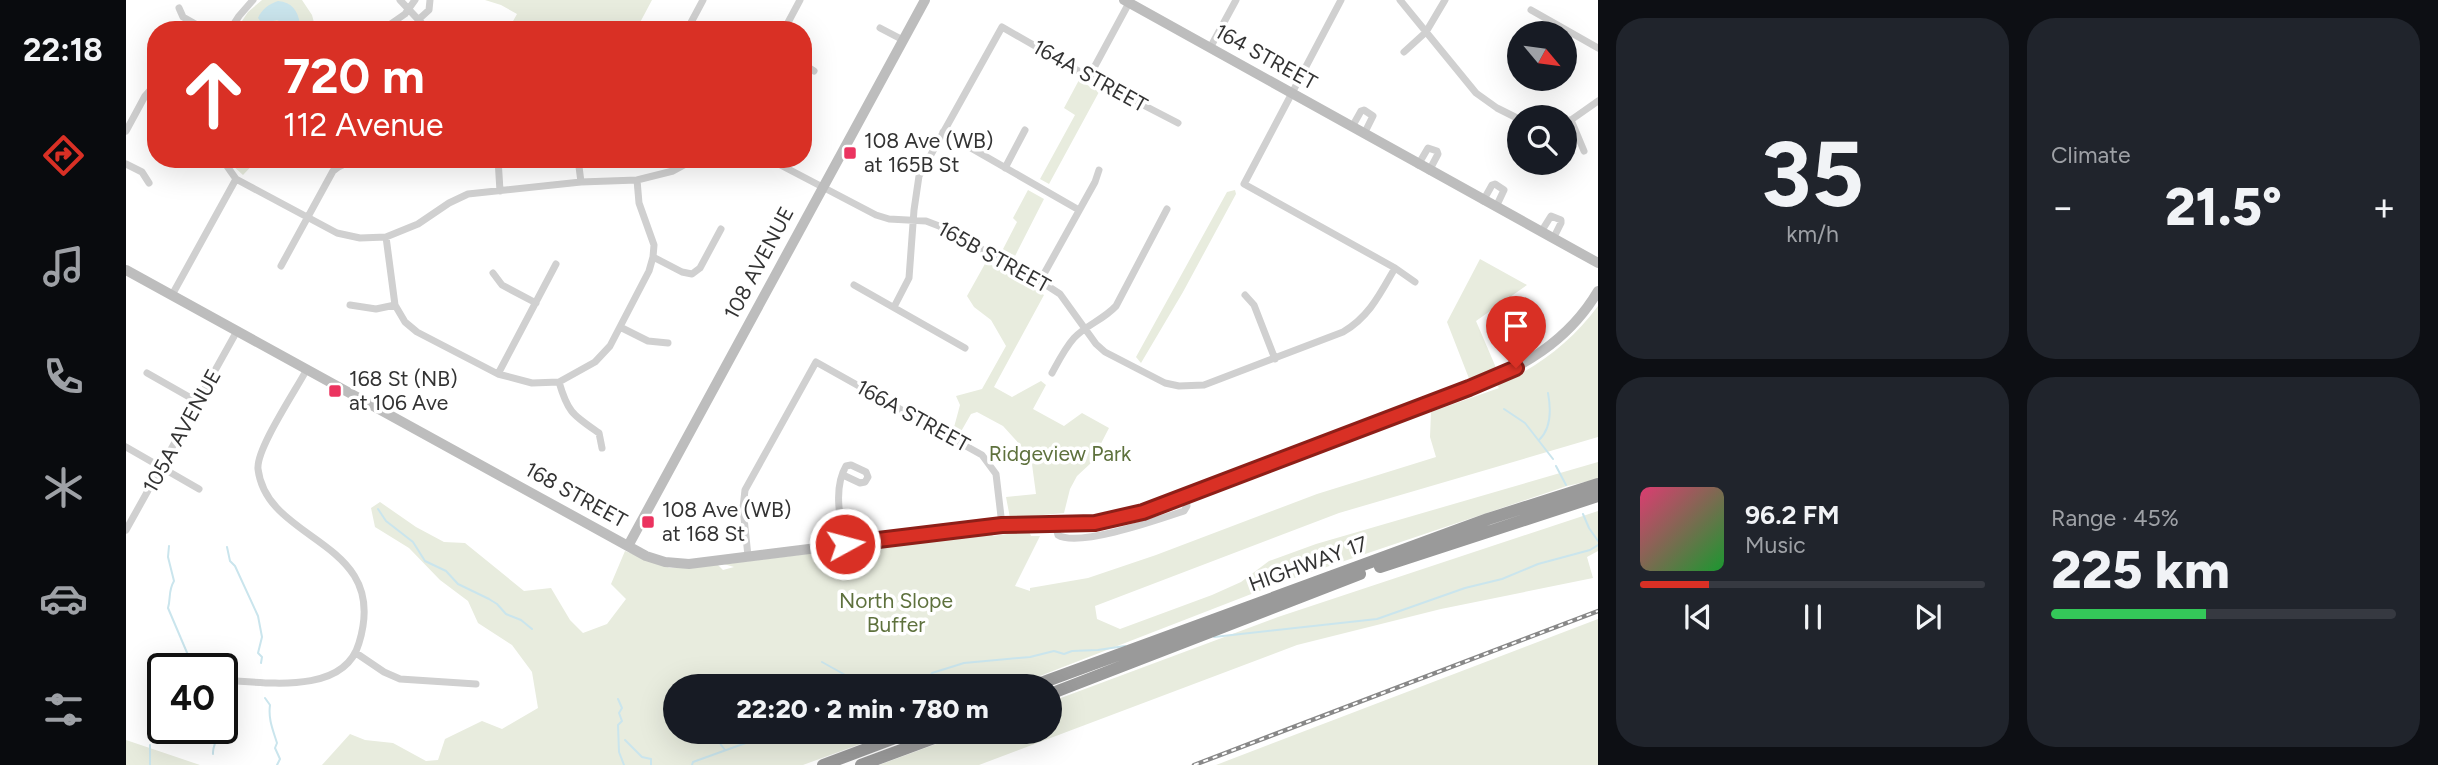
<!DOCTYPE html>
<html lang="en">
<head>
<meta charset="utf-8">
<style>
	body { margin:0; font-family:Figtree,sans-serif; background:#20242c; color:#f1f3f6; height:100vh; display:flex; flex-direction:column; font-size:26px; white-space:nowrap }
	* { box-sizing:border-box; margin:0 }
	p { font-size:23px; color:#9ea1a6 }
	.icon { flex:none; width:38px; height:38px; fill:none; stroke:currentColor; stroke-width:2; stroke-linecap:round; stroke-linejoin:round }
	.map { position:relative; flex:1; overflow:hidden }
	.side { display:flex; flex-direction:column; gap:18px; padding:18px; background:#0d0f14; width:840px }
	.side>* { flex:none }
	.guide { position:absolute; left:21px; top:21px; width:665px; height:147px; border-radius:28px; box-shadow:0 7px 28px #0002; background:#d93025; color:#fff; overflow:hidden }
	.needle { width:46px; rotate:119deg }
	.fabs { position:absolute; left:1381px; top:21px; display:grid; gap:14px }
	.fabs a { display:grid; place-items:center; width:70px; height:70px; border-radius:50%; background:#171b24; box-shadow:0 7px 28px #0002; font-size:35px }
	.speed { position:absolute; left:21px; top:653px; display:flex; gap:14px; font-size:35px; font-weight:700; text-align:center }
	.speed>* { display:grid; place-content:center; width:91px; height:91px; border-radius:50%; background:#171b24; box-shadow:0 7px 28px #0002; line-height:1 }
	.speed .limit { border:4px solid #111; border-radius:10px; background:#fff; color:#111 }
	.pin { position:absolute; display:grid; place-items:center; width:60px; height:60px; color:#fff; margin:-72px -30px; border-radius:50% 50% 50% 0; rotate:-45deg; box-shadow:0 0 7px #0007 }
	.pin .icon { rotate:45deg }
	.me { position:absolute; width:77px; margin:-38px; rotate:83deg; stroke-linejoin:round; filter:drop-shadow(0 0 5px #0008) }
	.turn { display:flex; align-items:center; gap:24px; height:147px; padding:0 21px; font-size:32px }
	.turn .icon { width:91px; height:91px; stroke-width:2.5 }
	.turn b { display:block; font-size:49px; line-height:60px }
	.big { font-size:52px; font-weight:800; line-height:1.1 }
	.side .widget { flex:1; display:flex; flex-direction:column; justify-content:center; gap:10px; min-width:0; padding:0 24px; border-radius:28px; background:#20242c }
	.side .dial { align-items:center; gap:0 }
	.dial b { font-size:91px; line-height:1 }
	.song { display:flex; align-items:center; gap:21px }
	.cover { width:84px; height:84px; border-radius:10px; background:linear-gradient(135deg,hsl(340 70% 55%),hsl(130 70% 35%)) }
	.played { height:7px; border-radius:4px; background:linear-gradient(90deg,#d93025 20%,#363941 20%) }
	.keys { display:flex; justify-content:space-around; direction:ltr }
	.heat { display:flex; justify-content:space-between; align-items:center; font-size:38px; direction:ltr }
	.charge { height:10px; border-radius:5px; background:linear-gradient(90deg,#34c759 45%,#363941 0) }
	.side .tiles { flex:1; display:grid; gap:18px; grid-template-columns:repeat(2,1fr) }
	.trip { position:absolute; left:537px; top:674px; width:399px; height:70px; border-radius:35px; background:#171b24; box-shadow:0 7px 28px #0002; font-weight:800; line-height:70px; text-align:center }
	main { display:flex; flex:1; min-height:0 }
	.dock { display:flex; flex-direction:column; width:126px; justify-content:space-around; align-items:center; background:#090b0e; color:#9ea1a6 }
	.dock .icon { width:49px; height:49px }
	.dock .on { color:#d93025 }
	.dock b { font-size:32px; color:#f1f3f6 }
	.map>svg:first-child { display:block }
	.green { fill:#e8ecde }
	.water { fill:#cae5ed }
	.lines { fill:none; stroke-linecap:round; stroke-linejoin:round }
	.stream { stroke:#cae5ed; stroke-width:2 }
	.street { stroke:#d0d0d0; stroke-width:7 }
	.secondary { stroke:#bdbdbd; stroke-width:10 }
	.highway { stroke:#9a9a9a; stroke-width:12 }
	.rail-casing { stroke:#888; stroke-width:4.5 }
	.rail { stroke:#fff; stroke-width:2; stroke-dasharray:5; stroke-linecap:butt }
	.route-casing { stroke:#8d1f18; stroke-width:18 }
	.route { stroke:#d93025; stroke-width:12 }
	.poi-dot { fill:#eb335f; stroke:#fff; stroke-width:2.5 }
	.labels { text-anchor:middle; stroke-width:7; stroke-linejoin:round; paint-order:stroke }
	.street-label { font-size:21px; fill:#333; stroke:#fff }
	.poi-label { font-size:21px; fill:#333; stroke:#fff; text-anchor:start }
	.park-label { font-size:21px; fill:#5e713d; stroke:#fff }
</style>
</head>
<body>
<main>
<nav class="dock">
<b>22:18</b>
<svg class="icon on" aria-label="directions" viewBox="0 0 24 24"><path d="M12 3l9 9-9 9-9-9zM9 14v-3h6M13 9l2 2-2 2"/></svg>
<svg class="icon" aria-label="music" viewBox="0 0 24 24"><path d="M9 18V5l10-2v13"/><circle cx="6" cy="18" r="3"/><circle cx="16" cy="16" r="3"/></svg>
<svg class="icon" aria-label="phone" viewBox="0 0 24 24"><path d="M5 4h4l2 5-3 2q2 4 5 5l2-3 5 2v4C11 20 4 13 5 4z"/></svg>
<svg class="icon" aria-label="climate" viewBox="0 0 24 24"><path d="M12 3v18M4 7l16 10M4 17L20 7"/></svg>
<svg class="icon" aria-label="car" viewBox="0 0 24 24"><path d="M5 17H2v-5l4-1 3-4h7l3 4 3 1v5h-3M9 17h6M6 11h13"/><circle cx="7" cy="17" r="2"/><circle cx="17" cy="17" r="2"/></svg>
<svg class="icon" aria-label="filters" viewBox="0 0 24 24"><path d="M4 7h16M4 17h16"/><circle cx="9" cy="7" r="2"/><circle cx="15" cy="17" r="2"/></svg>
</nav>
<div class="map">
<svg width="1472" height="765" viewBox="0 0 1472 765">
	<rect width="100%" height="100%" fill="#fff"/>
	<!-- green -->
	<path class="green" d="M136,0H176L186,15L190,30H110L122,12Z
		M359,0H526L510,30H382L391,14L375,5Z
		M953,80L973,92L923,184L914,179L949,115L938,108Z
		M114,159H132L117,175L106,165Z
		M902,190L918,199L888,258L876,251L891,222L887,218Z
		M1109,190L1110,194L1057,292L1015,363L1010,357L1101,192Z
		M1354,259L1401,285L1350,321L1371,370L1344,381L1321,322Z
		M860,262L918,295L868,387L886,397L915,381L920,385L907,409L938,426L956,413L983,428L965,463L951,476L944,489L938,513L884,518L880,497L910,494L905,457L877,426L851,412L845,414L833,435L827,431L834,405L830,396L856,389L880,346L865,320L848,307L841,296Z
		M1472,306V437L1213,513L969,606L971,619L994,629L1086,595L1115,582L1143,561L1190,544L1472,462V479L1441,486L1159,581L888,686H550V732H767L677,765H196L224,734L239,740L267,743L300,761L312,760L319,739L356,721L376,729L412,708L406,672L386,645L352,623L342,601L314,580L283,548L249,527L245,508L254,502L290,527L318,542L339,543L398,591L425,588L444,620L457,633L481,624L500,599L485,584L499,551L544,568L592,565L597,570L608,567L598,564H600L834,535L864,532L867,536L903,531L905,536H914L889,586L904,591V588L962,578L1030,555L1191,494L1310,457L1304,437L1305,412L1373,388L1371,385C1413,367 1445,342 1472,306Z
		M1472,511V551L1461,557L1467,578L1315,609L1171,645L853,765H753L843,732H924V702L1152,617Z
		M1472,619V765H1090Z
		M0,740L74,765H0Z"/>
	<!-- water -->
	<path class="water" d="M152,1C166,2 172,11 174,24L170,29L151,20L143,22L139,27L141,30H135L137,25L132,18C136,9 143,4 152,1Z"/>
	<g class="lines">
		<!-- stream -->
		<path class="stream" d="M1378,409L1399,423L1427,459
			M1413,440C1426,428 1425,409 1422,393
			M1430,466L1440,485
			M252,509L260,521L287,542L299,561L320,571L332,584L363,599L371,604L380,614L395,620L406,629
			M1457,514L1463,528L1472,541
			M43,546L42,557L48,581C42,591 45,598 42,608L62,655
			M101,547L104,561L109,566L132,616L136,637L132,653L136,657L135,663
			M1088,637L1251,619L1339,588L1376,579L1412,564L1464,550L1472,545
			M696,662L739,686
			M777,686L803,677L806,673L838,663L904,657L928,651L938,654L946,651L972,650L999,646
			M139,698L144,705C142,719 147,730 151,743L149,748L154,759L151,765
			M492,699L496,708L493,713L496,721L492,725L493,752L498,765
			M86,728C96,738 86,743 87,754
			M585,732L599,750
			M499,740L516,757L525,759V765
			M24,745V765
			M566,765L567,762L650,732"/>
		<!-- street -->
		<path class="street" d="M274,0L302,30
			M1215,0L1118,184L1269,268L1289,282
			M1274,0L1350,93L1371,108L1393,119
			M53,8L57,17L80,30
			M1405,10L1472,48
			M292,20L303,10L304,0
			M754,28L777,40
			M104,30L113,16L127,0
			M256,30L279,14L289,0
			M561,30L577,0
			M658,30L674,0
			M1084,48L1110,0
			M1278,52L1300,32L1319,0
			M677,64L688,71
			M963,77L1004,1
			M1438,120H1445L1472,101
			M1445,120L1458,151
			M1226,127L1235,111L1238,110L1247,116L1238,134
			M0,131L19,96L26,88L30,89
			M817,132L953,210
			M96,159L110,179L211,233L234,238L260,237L292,224L323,203L342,194L455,182L511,180L547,171L569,159
			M372,159L374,191
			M452,159L455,182
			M643,159L750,215L763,219L800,221L813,226L914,281L934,294L970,344L979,352L1039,383L1053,386L1078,385L1217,332C1243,317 1254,294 1269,268
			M0,164L16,172L23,183
			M1292,165L1302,148L1311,151L1312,154L1303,171
			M879,168L899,130
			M1357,201L1366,185L1369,184L1378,190L1370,207
			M1415,232L1425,216L1435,220V223L1427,239
			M260,237L269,305L279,322L291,332L372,374L406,383L433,382L469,362L484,346L523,271L527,257L528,245L513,203L511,180
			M527,257L556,272L566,274L574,268L595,229
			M155,266L207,171C221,159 228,165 244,159
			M367,273L376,285L410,303
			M914,281L969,182L973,170
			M728,285L839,348
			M46,295L110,179
			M1119,295L1128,305L1149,359
			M224,305L250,309L269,305
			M768,307L783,278L788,210L793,176L876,27L963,77L1052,123
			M494,327L522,341L542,343
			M21,373L72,402
			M926,373C932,362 939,348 948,338C960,325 977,320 990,306L1041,209
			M372,374L430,264
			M433,382C442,413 447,415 473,433L476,448
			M0,447L73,489
			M717,475L734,483L739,482L742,477L740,472L725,465L720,466C707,488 714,519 719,544
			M929,524L932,535C952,548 1034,519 1058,511L1061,506L1060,496
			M0,530L111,331
			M622,556L617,508L619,490L690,362L856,455L870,474L876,525
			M230,653L258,672L274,679L350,684
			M96,680C138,682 218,696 233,643C265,539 141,544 132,469C130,449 170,390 181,369
			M28,682L37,681"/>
		<!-- secondary -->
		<path class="secondary" d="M998,0L1472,263
			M0,270L520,556L539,562L563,564L876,525L969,523L1017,512L1343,389C1395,368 1442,342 1472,291
			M502,546L799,0"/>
		<!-- highway -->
		<path class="highway" d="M1254,567L1472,496
			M907,686L1362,519L1472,484
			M924,694L1234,574
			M697,765L785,732
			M735,765L824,732"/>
		<defs>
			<path id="rail" d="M1068,765L1472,611"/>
		</defs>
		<!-- rail casing -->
		<use href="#rail" class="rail-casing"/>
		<!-- rail -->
		<use href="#rail" class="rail"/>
	</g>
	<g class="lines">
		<defs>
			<path id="route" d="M719,544L876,525L969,523L1017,512L1343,388L1390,368"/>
		</defs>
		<!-- route casing -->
		<use href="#route" class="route-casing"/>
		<!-- route -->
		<use href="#route" class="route"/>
	</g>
	<!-- markers -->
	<g class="poi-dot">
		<rect x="717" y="146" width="14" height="14" rx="3.5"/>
		<rect x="202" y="384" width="14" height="14" rx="3.5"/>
		<rect x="515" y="515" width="14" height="14" rx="3.5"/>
	</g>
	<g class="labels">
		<!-- street labels -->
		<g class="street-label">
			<text transform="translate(1140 57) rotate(29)" y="7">164 STREET</text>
			<text transform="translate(964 76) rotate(29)" y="7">164A STREET</text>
			<text transform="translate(868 257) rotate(29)" y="7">165B STREET</text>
			<text transform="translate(633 263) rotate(-62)" y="7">108 AVENUE</text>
			<text transform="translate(787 416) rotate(29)" y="7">166A STREET</text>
			<text transform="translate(56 431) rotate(-61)" y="7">105A AVENUE</text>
			<text transform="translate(450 495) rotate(29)" y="7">168 STREET</text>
			<text transform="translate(1182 564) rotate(-20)" y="7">HIGHWAY 17</text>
		</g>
		<!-- poi labels -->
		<g class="poi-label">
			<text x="738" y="148">108 Ave (WB)<tspan x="738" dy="24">at 165B St</tspan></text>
			<text x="223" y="386">168 St (NB)<tspan x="223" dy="24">at 106 Ave</tspan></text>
			<text x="536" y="517">108 Ave (WB)<tspan x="536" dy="24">at 168 St</tspan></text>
		</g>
		<!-- park labels -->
		<g class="park-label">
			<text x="934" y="461">Ridgeview Park</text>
			<text x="770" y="608">North Slope<tspan x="770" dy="24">Buffer</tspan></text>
		</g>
	</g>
</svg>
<div class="fabs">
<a><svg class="needle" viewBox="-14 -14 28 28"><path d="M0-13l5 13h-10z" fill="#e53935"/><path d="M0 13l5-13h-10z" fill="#9ea1a6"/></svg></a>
<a><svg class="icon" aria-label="search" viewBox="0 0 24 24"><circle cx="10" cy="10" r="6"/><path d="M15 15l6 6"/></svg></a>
</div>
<div class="speed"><div class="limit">40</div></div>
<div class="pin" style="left:1390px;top:368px;background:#d93025"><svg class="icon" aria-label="arrive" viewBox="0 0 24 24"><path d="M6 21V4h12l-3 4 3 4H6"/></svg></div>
<svg class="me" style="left:719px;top:544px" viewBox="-20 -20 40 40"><circle r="17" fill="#d93025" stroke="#fff" stroke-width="3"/><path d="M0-11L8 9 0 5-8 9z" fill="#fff"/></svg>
<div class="trip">22:20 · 2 min · 780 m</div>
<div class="guide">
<div class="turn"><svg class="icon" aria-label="ahead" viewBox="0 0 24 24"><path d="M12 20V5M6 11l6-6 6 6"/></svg><div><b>720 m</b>112 Avenue</div></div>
</div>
</div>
<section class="side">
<div class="tiles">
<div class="widget dial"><b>35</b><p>km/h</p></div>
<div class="widget"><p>Climate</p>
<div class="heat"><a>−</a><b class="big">21.5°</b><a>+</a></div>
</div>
<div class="widget">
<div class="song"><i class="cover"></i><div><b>96.2 FM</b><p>Music</p></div></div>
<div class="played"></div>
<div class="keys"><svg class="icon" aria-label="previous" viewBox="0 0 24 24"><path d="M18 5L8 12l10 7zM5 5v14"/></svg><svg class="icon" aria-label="pause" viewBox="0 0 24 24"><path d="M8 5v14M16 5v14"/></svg><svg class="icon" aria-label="next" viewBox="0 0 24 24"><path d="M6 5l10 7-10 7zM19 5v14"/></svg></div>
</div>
<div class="widget"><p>Range · 45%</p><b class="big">225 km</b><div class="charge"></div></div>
</div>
</section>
</main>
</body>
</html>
